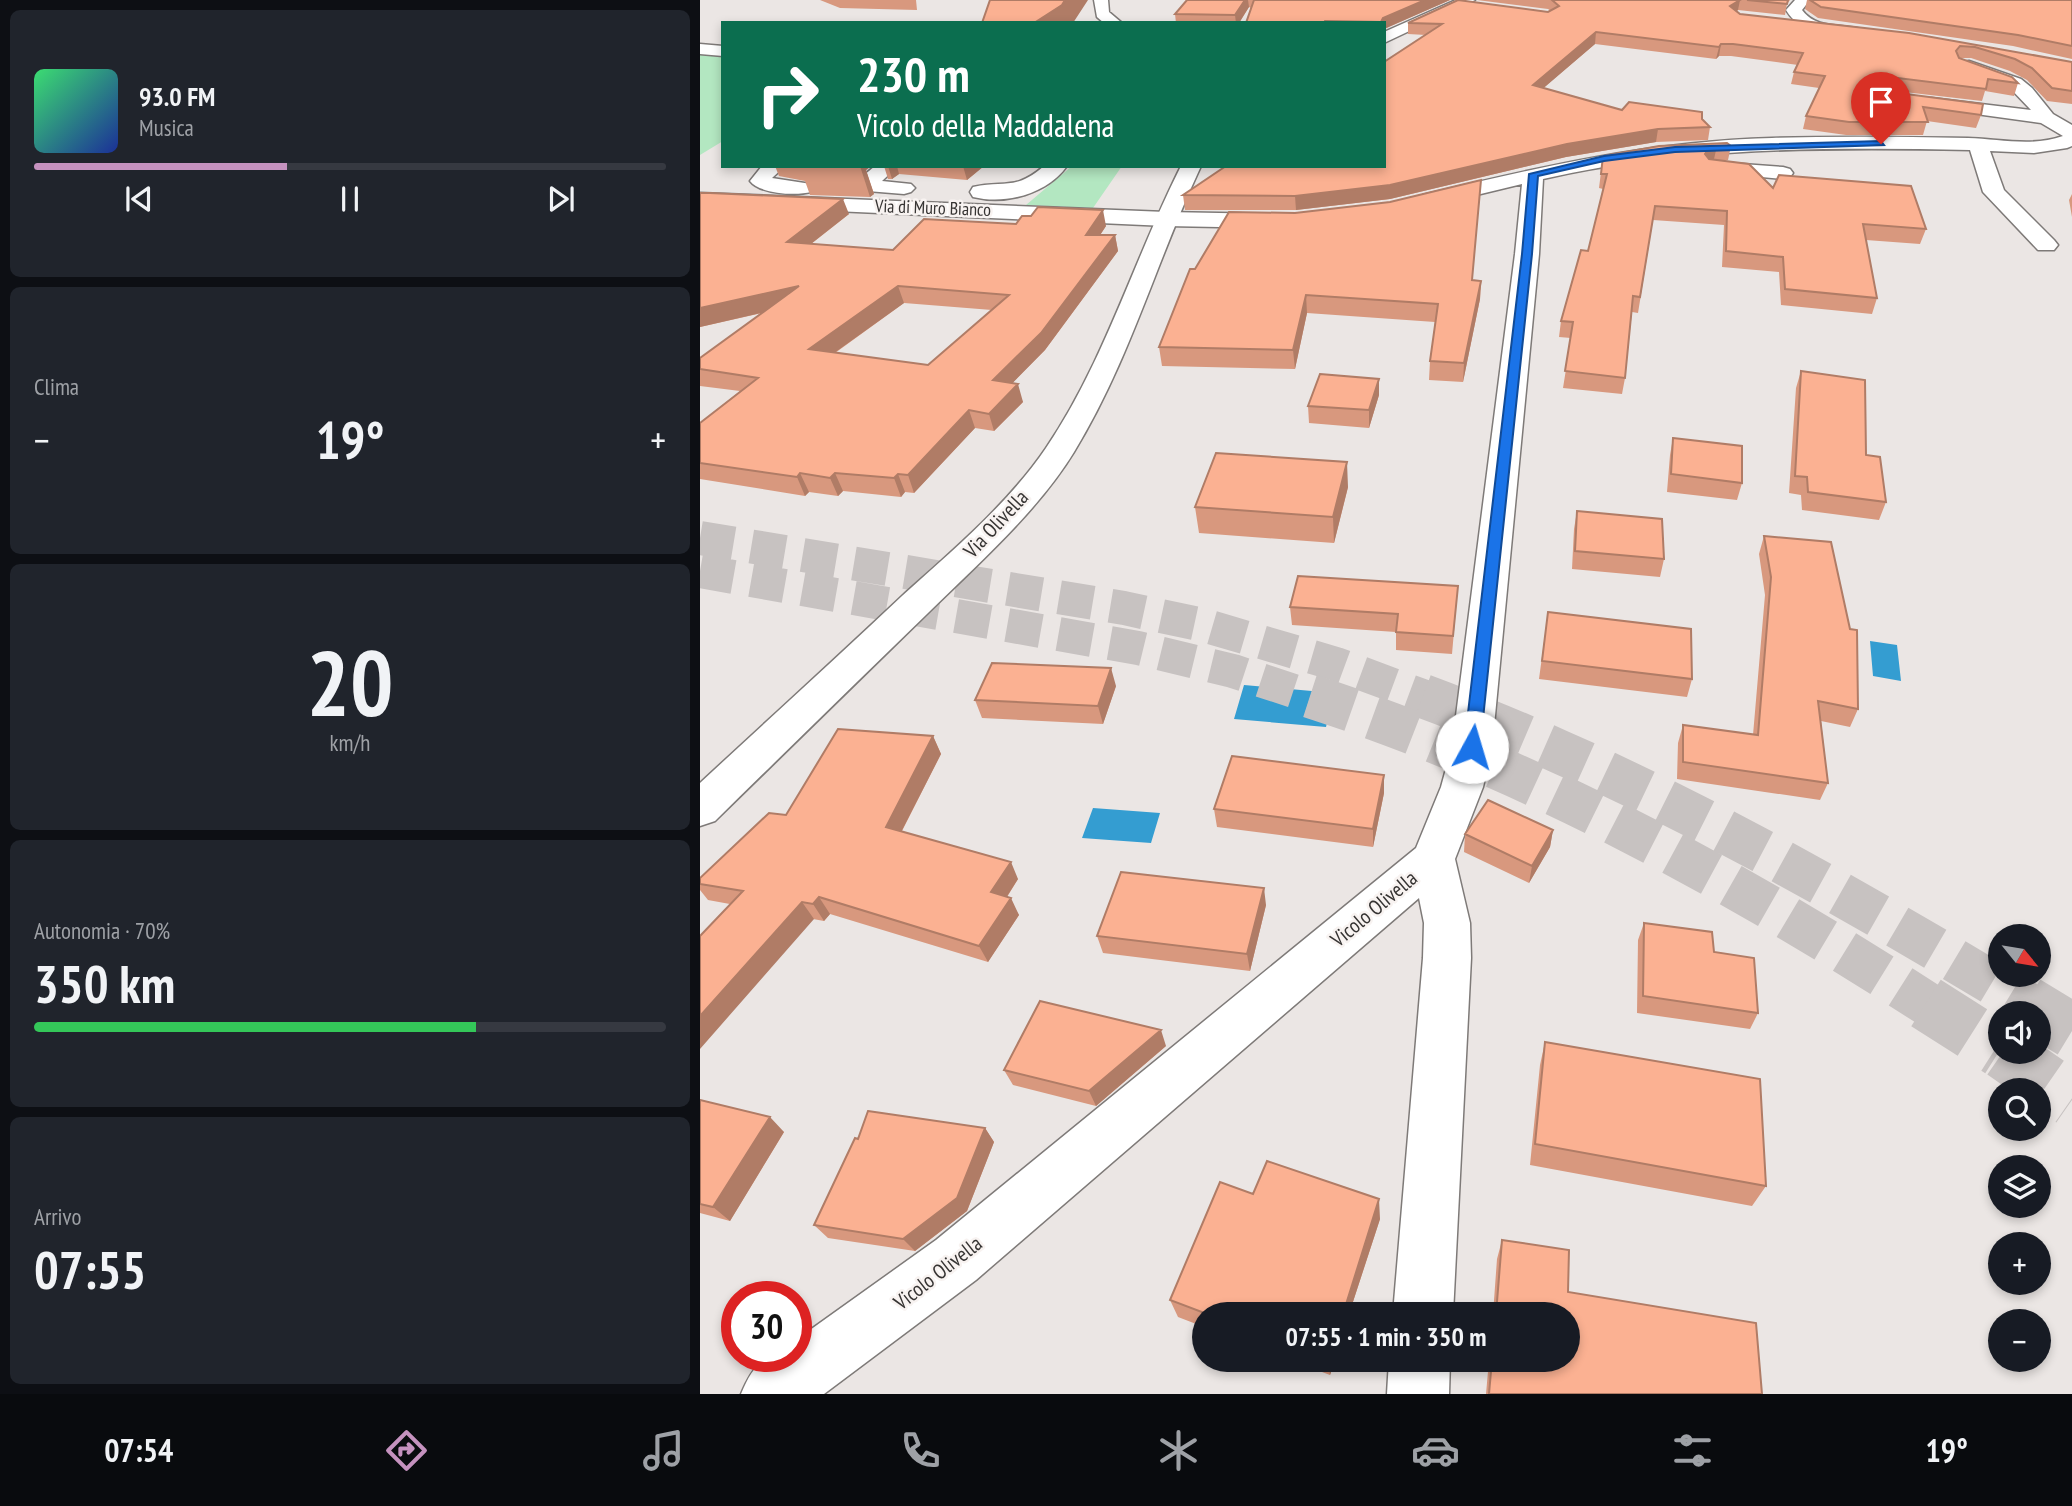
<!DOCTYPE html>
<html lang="it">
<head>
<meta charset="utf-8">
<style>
	body { margin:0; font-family:"PT Sans Narrow",sans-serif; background:#20242c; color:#f1f3f6; height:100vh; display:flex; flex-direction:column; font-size:26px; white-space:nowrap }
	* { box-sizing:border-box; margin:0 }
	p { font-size:23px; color:#9ea1a6 }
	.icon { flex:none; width:38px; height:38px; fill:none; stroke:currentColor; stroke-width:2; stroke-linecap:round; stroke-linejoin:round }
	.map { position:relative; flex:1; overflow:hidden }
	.panel { display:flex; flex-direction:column; gap:10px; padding:10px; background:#0d0f14; width:700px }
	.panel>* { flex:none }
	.banner { position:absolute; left:21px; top:21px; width:665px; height:147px; border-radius:0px; box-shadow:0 4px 10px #0003; background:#0b6e4f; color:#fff; overflow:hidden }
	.needle { width:46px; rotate:120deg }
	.fabs { position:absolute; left:1288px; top:924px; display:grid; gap:14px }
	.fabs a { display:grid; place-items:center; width:63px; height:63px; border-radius:50%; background:#171b24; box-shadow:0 4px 10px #0003; font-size:35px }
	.speed { position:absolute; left:21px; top:1281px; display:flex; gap:14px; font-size:35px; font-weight:700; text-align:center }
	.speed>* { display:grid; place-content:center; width:91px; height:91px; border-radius:50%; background:#171b24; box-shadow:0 4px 10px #0003; line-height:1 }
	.speed .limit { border:10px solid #d22; background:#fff; color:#111 }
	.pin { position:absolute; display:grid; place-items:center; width:60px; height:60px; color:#fff; margin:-72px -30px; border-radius:50% 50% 50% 0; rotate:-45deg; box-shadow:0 0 7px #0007 }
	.pin .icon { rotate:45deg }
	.me { position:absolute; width:77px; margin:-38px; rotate:6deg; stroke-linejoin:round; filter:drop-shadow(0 0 5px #0008) }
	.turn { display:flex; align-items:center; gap:24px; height:147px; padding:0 21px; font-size:32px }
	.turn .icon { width:91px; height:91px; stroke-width:2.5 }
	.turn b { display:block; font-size:49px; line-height:60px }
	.big { font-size:52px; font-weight:700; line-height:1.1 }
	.panel .tile { flex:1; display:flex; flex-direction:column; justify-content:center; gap:10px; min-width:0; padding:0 24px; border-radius:10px; background:#20242c }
	.panel .dial { align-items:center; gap:0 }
	.dial b { font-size:91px; line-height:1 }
	.song { display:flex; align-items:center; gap:21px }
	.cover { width:84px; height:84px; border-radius:10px; background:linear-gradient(135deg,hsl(140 70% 55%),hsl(230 70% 35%)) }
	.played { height:7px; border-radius:4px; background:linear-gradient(90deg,#c592bf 40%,#363941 40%) }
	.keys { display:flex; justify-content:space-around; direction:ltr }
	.heat { display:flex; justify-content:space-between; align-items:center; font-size:38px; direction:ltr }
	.charge { height:10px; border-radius:5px; background:linear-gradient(90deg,#34c759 70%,#363941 0) }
	.trip { position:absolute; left:492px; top:1302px; width:388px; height:70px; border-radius:35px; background:#171b24; box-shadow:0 4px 10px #0003; font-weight:700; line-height:70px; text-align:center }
	.menu { display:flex; height:112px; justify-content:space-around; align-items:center; background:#090b0e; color:#9ea1a6 }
	.menu .icon { width:49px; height:49px }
	.menu .active { color:#c592bf }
	.menu b { font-size:32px; color:#f1f3f6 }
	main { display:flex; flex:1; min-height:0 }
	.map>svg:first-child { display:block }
	.green { fill:#b3e7c1 }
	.water { fill:#349dd1 }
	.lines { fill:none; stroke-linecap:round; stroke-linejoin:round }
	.highway-tunnel-far2 { stroke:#c7c2c1; stroke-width:34; stroke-dasharray:34 18; stroke-linecap:butt }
	.highway-tunnel-far1 { stroke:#c7c2c1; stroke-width:44; stroke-dasharray:44 22; stroke-linecap:butt }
	.highway-tunnel { stroke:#c7c2c1; stroke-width:55; stroke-dasharray:55 28; stroke-linecap:butt }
	.street-casing { stroke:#7e7a78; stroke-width:3 }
	.secondary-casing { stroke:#7e7a78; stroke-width:3 }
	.street { fill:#fff; fill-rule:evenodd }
	.secondary { fill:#fff; fill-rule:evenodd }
	.wall { fill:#d8987e; fill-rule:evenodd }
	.shaded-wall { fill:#b07c66 }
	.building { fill:#fbb192; stroke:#b07c66; stroke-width:2; fill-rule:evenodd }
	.route { fill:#1a73e8; stroke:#114b97; stroke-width:2 }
	.labels { text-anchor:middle; stroke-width:5; stroke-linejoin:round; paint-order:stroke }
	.far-street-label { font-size:18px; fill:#363433; stroke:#f8f3f1 }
	.street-label { font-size:21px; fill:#363433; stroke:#f8f3f1 }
</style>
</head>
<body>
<main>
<section class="panel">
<div class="tile">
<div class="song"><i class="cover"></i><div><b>93.0 FM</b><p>Musica</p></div></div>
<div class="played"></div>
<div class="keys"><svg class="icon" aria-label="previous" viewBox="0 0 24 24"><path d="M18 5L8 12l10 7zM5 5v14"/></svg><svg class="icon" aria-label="pause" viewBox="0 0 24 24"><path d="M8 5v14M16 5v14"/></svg><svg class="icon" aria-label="next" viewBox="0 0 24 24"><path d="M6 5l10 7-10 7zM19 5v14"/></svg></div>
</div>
<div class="tile"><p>Clima</p>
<div class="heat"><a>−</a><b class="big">19°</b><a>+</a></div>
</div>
<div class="tile dial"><b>20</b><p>km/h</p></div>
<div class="tile"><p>Autonomia · 70%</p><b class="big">350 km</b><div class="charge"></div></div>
<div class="tile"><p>Arrivo</p><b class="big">07:55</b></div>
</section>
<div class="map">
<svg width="1372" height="1394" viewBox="0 0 1372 1394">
	<rect width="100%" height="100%" fill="#ebe6e4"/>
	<!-- green -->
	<path class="green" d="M0,51L23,53V141L0,155Z
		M372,166H422L393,208L326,205Z"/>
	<!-- water -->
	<path class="water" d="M1170,641L1197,645L1201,681L1173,676Z
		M544,685L634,693L626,727L534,719Z
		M393,808L460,813L451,843L382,838Z"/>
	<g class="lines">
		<!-- highway-tunnel-far2 -->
		<path class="highway-tunnel-far2" d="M0,538L424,608L503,625L636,664L728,698
			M0,571L438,648L533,671L615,698"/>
		<!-- highway-tunnel-far1 -->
		<path class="highway-tunnel-far1" d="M610,696C829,767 1036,881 1229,1005
			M723,696C936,775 1135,887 1329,1005"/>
		<!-- highway-tunnel -->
		<path class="highway-tunnel" d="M1226,1003L1300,1050
			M1326,1003L1372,1031
			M1303,1052L1372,1100"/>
		<defs>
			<path id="street" d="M394,0H408L409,12L422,23H404L397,17Z
				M1095,0H1110L1102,10C1116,29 1140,24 1161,29L1163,32L1155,37C1130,34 1100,34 1086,10Z
				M0,44L23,46V56L0,54Z
				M1269,61L1321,79L1332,88L1353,114L1372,125V146L1367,148L1334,153L1290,151L1304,190L1354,240L1358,245L1354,250H1338L1283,192L1270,150C1126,147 984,147 843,179L839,254L792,747L783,787L755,859L770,923L771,958L753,1314H693L723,958L724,923L719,898L276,1280L124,1394H41C54,1363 62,1356 96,1356V1340L236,1240L716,848L741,787L752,747L815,254L822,184L731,206L723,205L720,200L723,195C839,167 952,141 1072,138C1138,136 1203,137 1268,138C1299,139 1333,147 1363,136L1341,123L1225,107L1222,103L1225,99L1231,98L1331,110L1309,87L1263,70L1261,66L1263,62Z
				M1015,162L1083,167L1090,169L1093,173L1090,177L1083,179L1008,172L1005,168L1008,164Z
				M62,166H85L72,178L111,184L115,188L111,192C96,196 60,194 50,181Z
				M175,166H198L182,181L211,184L215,188L211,192L204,194L155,190L151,186Z
				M344,166H367C347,194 306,205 273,197L270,192L273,187C305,180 315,191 344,166Z
				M0,193L466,212L575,214L583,216L586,221L583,226L575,228L466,226L0,205Z
				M689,1360H750L749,1394H687Z"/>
			<path id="secondary" d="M756,0H775L684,43V32Z
				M481,166H501C456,262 430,360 374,452C338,511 277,565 228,613C157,682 86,751 15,821L0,826V783C67,721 135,659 202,596C252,551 308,504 346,448C405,361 434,259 481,166Z"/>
		</defs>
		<!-- street casing -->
		<use href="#street" class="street-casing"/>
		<!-- secondary casing -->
		<use href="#secondary" class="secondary-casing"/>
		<!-- street -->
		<use href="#street" class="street"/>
		<!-- secondary -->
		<use href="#secondary" class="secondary"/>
	</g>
	<!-- wall -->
	<path class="wall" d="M120,0H216L217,10L140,8Z
		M487,0H750L684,29V23H546L551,8L549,7L539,23H476L475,14Z
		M777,0H1090L1087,4L1085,15L1038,10L1036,12L1040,14L1209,33L1372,62V104L1347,101L1327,80L1310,71L1271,58H1259L1318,83L1314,96L1285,91L1282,101L1187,90L1191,92L1281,115L1276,128L1227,121L1223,135H1146L1103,129L1106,116L1119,88L1091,84L1094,72L1098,65L1031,56H1019L1016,59L895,44L843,88L922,110L1002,119L1010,127L1008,140L956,142L866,157L690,199L596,210H485L483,195L684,166L726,35L708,34V23L848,12L851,11L848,9Z
		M1107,0H1372V59L1313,46L1118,18L1105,9Z
		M1027,143L1031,146L1028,160H1013L1073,188L1226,229L1220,244L1166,240L1177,298L1172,314L1081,305L1079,272L1022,267L1024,225L953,220L938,313L932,312L925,378L922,394L863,388L871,338L859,337L861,321L888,251L903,189L899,188L903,156Z
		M75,166H171L166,170L174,194L170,197L110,195L105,181L79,176Z
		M184,166H284L267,180L199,174L192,179H188Z
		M0,193L149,214L111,244L193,250L316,224L406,226L400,235H415L418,251L345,350L312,383L323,402L294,431L275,428L214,493L205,492L201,497L143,491L138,496L109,492L105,496L0,479V423L40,391L0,386V358L62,313L0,327ZM204,303L292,310L228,365L135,353Z
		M1372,194V217L1369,200Z
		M490,269L781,281L780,299L763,382L729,380L730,361L735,322L607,313L595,369L462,366L459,347Z
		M1101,371L1166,455L1186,502L1179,520L1102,510L1101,495L1089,493L1096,388Z
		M679,379V395L669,428L609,423L608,406Z
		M973,438L1042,483L1037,500L967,492L970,455Z
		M648,487L634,543L499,533L495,507Z
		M877,511L964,559L960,577L872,569L874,529Z
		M1064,536L1158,709L1150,727L1121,721L1128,783L1120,800L977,779L978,743L983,725L1053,735L1065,595L1059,554Z
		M758,586L752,654L696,650V632L592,625L590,607Z
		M848,612L992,679L987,697L839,679Z
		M416,686L403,724L282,718L275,700Z
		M233,736L241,754L202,831L318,879L307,897L319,915L288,962L130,914L124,921L8,900L0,890V878L86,815Z
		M684,775V793L673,847L517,827L514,809Z
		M853,830L850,847L829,883L764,852L765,834Z
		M566,905L550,971L403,953L397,936Z
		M944,923L1014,952L1058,1013L1050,1029L937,1013L938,940Z
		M845,1042L1066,1186L1052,1206L830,1165L840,1065Z
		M466,1046L396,1106L313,1085L304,1070Z
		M0,1100L84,1132L30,1221L0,1213Z
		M285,1128L294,1142L267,1211L215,1251L128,1238L114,1225L158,1139Z
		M553,1194L680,1219L649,1314H504V1327L478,1317L470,1300Z
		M802,1240L868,1292L1062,1394H786L789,1360H868V1314H793L797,1259Z
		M590,1360H635L630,1375Z"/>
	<!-- shaded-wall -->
	<path class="shaded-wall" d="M365,0H388L373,23H334Z
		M545,0H548L549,7L539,23H536L535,15Z
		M725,0H750L684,29V23H681L683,18Z
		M1040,0L1038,10L1028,17L1030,6Z
		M896,32L895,44L832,98L833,85Z
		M1021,44L1019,56L1016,59L1019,47Z
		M1190,77L1187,90L1180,85Z
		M958,129L956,142L866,157L690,199L596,210L595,196L867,144Z
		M1017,146L1014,159L1006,162L1005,154L1009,148Z
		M160,166H171L166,170L174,194L170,197Z
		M188,166H197L199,174L192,179Z
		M263,166H284L267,180Z
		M143,199L149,214L93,258L87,242Z
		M403,210L406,226L389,252L386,235Z
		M415,235L418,251L345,350L298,398L293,380Z
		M781,281L780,299L763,382L764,363Z
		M99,286L105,303L0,327V308Z
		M198,286L204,303L116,366L109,349Z
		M606,295L607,313L595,369L593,350Z
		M679,379V395L669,428V410Z
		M318,384L323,402L294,431L289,414Z
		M269,410L275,428L214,493L208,475Z
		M647,462L648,487L634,543L633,517Z
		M100,473L109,492L105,496L97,477Z
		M135,473L143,491L138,496L130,478Z
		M198,474L205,492L201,497L194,478Z
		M411,668L416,686L403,724L398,706Z
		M233,736L241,754L195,844L186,827Z
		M684,775V793L673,847V829Z
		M853,830L850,847L829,883L832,866Z
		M311,862L318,879L299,909L291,892Z
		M564,888L566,905L550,971L547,954Z
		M119,897L130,914L124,921L113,904Z
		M311,898L319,915L288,962L279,946Z
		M102,902L114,919L0,1049V1016Z
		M461,1030L466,1046L396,1106L389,1091Z
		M70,1117L84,1132L30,1221L13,1207Z
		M285,1128L294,1142L267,1211L215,1251L203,1239Z
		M679,1199L680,1219L649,1314H643Z
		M628,1360H635L630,1375Z"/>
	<!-- building -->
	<path class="building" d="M290,0H365L362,5L334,23H282Z
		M487,0H545L535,15L475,14Z
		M554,0H725L683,18L681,22L625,21L624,23H546Z
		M758,0L848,12L859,6L852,0H1040L1030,6L1040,14L1209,33L1372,62V91L1352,88L1332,68L1315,59L1275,47L1260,46L1256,51L1259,58L1312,77L1318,83L1288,79L1286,89L1190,77L1180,85L1191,92L1283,104L1281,115L1223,107L1228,122H1149L1106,116L1125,76L1094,72L1103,53L1033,44H1021L1019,47L896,32L833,85L922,110L929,102L1002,112V119L1010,127L958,129L867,144L690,185L595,196L483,195L526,166H684V62L742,24L708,23Z
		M1047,0H1088L1087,4Z
		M1110,0H1372V46L1318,35L1121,7Z
		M1027,143L1031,146H1017L1009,148L1005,154L1009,159L1049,164L1073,188L1079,175L1211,186L1226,229L1163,224L1177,298L1085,289L1083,257L1026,251L1027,211L955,206L940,297L933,296L925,378L865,371L873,322L861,321L881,250L888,251L907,174H901L903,156L959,146Z
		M781,180L772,280L781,281L764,363L730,361L738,304L606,295L593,350L459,347L490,269H495L529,212L595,213L690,202Z
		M0,193H10L143,199L87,242L193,250L224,219L316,224L322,216H331L338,207L403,210L386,235H415L341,333L293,380L318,384L289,414L269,410L208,475L198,474L194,478L135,473L130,478L100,473L97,477L0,463V423L58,378L0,369V358L99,286L0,308ZM198,286L309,295L228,365L109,349Z
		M1101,371L1165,380L1166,455L1180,457L1186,502L1108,492L1107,477L1095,476Z
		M620,374L679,379L669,410L608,406Z
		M973,438L1042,446V483L971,474Z
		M516,453L647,462L633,517L495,507Z
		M877,511L962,519L964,559L875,551Z
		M1064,536L1131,542L1150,629L1157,630L1158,709L1118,701L1128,783L983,762V725L1058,735L1071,577Z
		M598,576L758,586L753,636L696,632L698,614L590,607Z
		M848,612L991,629L992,679L842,661Z
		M292,663L411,668L398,706L275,700Z
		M138,729L233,736L186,827L311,862L291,892L311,898L279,946L119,897L113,904L102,902L0,1016V936L43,891L0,884V878L69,813L86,815Z
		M532,756L684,775L673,829L514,809Z
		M788,800L853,830L832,866L765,834Z
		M421,872L564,888L547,954L397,936Z
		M944,923L1012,932L1014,952L1054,958L1058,1013L943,996Z
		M340,1001L461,1030L389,1091L304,1070Z
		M845,1042L1060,1079L1066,1186L835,1144Z
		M0,1100L70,1117L13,1207L0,1204Z
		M168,1111L285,1128L257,1198L203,1239L114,1225L155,1138L158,1139Z
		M567,1161L679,1199L643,1314H507L470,1300L520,1182L553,1194Z
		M802,1240L869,1250L868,1292L1056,1323L1062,1394H789L792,1360H868V1314H796Z"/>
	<!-- route -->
	<path class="route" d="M1181,141L1184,145L975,152L904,161L838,176L832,254L780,747L772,753L766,751L764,747L822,254L829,174L904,156L975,147Z"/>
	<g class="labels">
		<!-- far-street labels -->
		<g class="far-street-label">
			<text transform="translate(233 208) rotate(2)" y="6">Via di Muro Bianco</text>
		</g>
		<!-- street labels -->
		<g class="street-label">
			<text transform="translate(296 524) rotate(-47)" y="7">Via Olivella</text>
			<text transform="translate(674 909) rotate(-40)" y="7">Vicolo Olivella</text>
			<text transform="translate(238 1273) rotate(-38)" y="7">Vicolo Olivella</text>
		</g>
	</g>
</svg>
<div class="fabs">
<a><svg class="needle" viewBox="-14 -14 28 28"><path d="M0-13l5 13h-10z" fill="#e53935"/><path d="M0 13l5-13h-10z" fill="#9ea1a6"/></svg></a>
<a><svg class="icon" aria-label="sound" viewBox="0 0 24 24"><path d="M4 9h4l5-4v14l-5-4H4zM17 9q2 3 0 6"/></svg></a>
<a><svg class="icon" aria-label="search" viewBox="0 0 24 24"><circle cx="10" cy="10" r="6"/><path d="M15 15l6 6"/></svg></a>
<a><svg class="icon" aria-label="layers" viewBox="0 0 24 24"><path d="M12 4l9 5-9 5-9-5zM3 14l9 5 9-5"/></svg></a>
<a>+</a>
<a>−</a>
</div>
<div class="speed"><div class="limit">30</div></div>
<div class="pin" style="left:1181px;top:144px;background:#d93025"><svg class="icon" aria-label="arrive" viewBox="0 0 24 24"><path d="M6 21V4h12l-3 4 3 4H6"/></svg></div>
<svg class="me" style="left:772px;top:747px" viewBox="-20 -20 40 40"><circle r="19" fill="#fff"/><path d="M0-13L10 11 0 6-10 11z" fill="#1a73e8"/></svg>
<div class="trip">07:55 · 1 min · 350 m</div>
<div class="banner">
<div class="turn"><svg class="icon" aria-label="right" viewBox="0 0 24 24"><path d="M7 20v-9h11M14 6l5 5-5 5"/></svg><div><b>230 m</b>Vicolo della Maddalena</div></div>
</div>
</div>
</main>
<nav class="menu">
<b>07:54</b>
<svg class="icon active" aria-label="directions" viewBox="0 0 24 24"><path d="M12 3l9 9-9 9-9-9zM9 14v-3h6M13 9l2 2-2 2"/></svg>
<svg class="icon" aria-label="music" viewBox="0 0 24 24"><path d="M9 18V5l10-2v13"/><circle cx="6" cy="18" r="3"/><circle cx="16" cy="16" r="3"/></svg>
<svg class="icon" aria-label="phone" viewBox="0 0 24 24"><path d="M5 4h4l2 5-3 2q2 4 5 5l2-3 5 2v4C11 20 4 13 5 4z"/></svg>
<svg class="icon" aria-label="climate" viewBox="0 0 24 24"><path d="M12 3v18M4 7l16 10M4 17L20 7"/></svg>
<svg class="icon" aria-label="car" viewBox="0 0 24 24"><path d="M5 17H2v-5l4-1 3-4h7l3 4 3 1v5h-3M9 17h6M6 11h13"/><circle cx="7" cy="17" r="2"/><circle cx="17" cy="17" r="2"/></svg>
<svg class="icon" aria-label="filters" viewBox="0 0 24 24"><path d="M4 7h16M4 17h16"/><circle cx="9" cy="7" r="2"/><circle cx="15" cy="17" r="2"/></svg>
<b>19°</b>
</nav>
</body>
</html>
